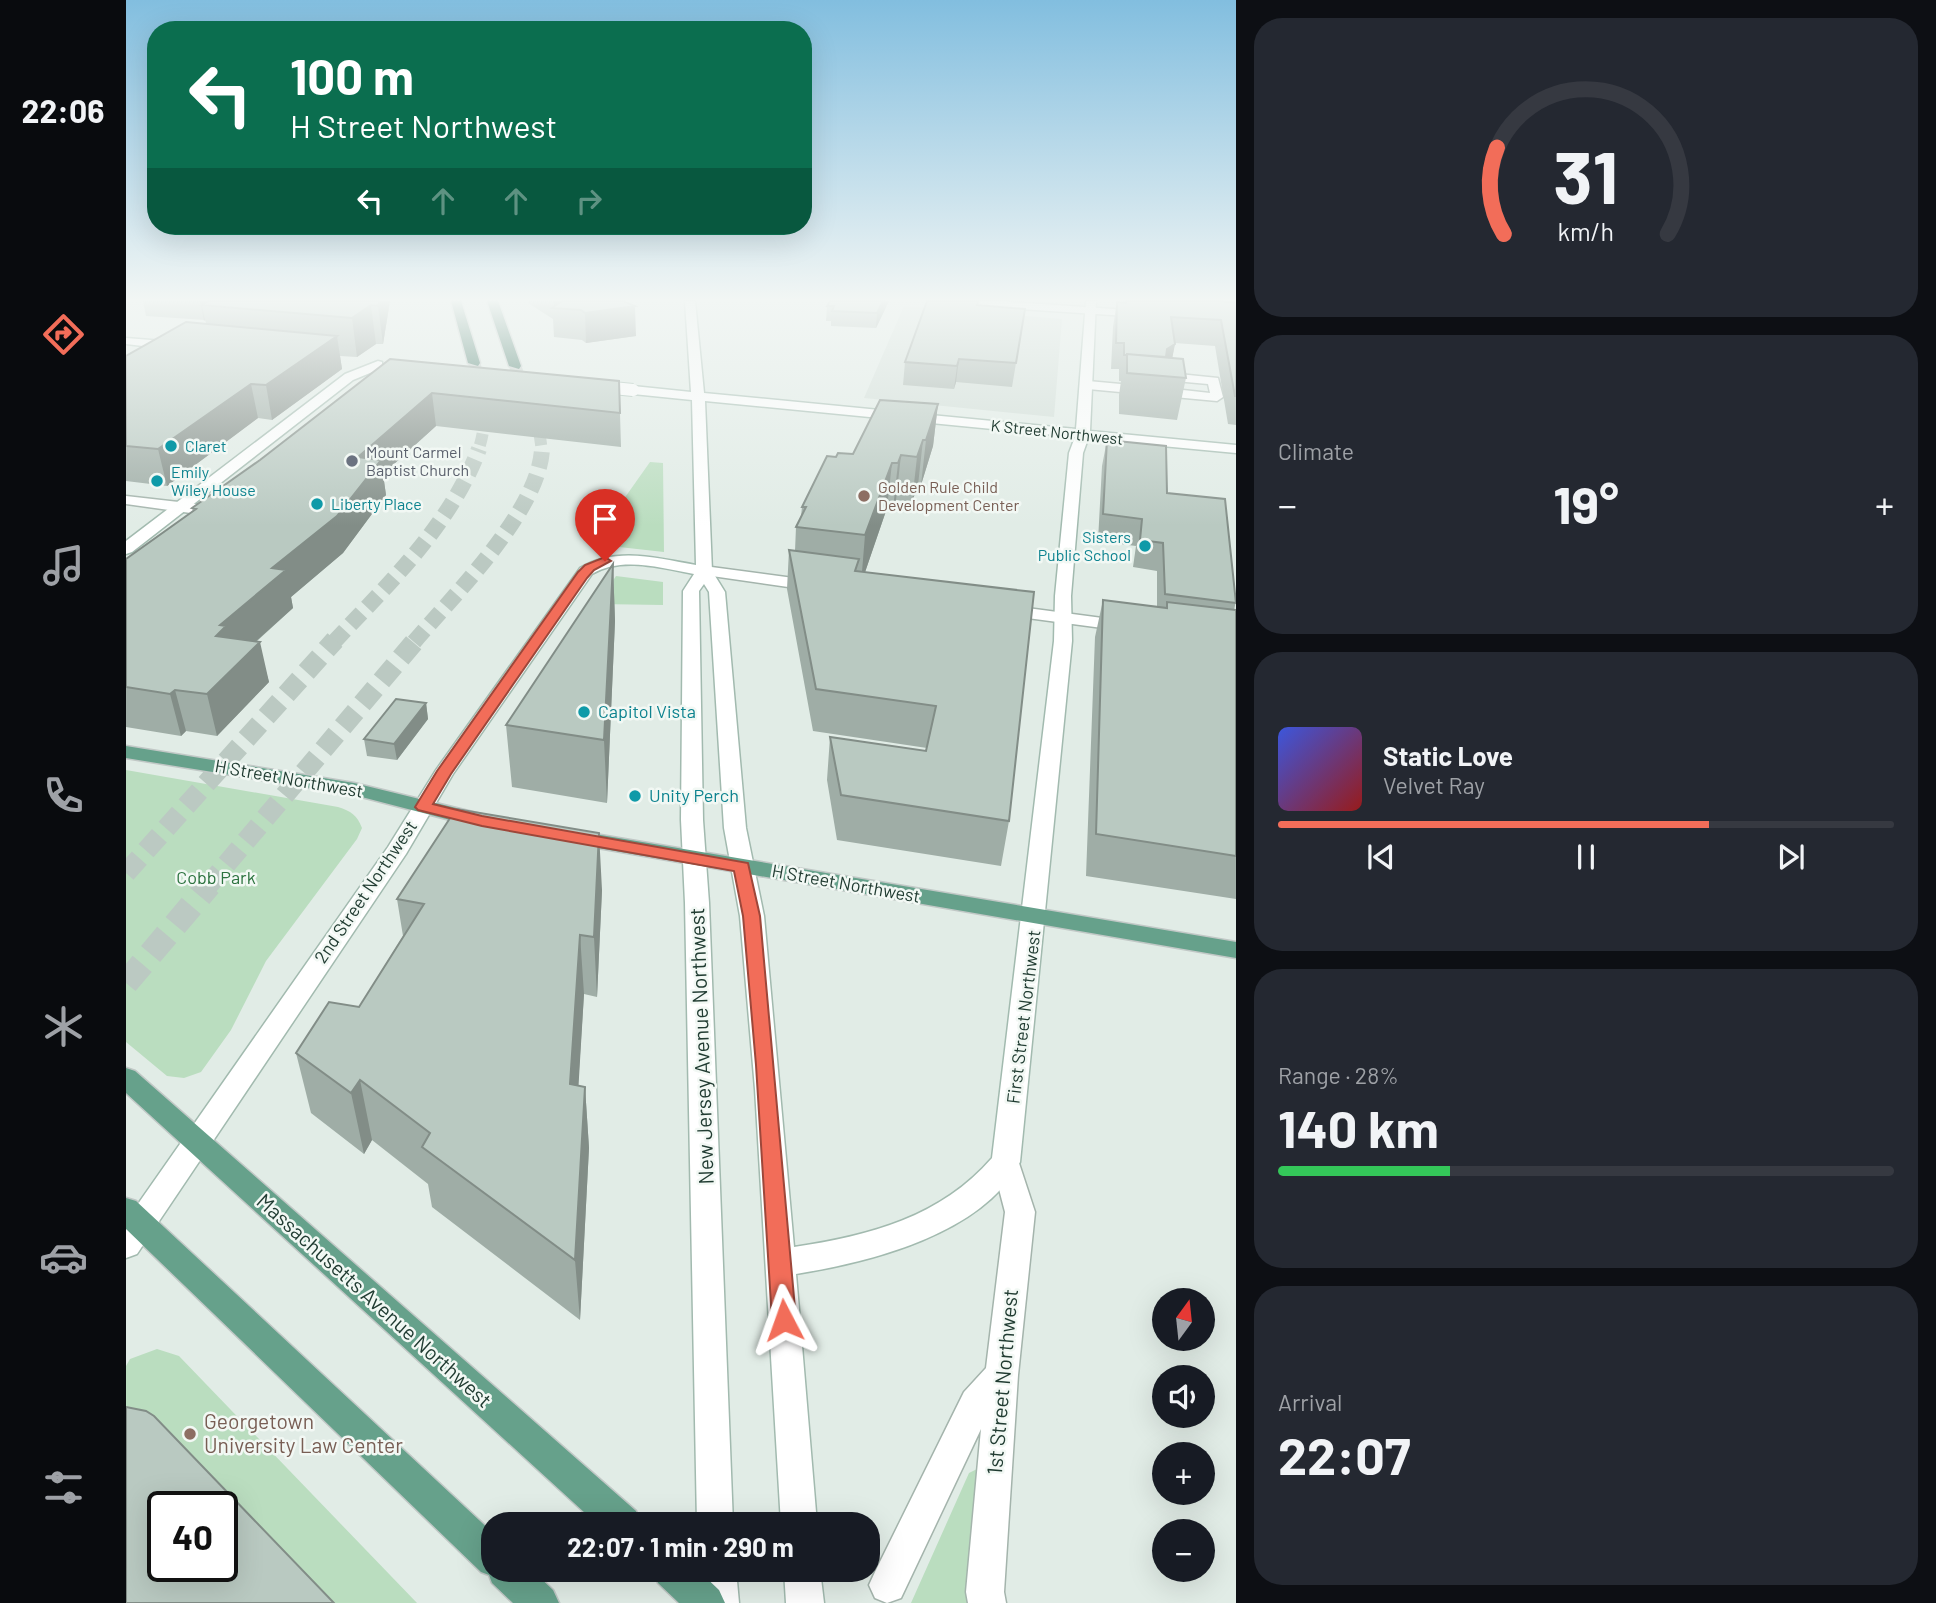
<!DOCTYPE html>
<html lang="en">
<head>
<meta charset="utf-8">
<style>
	body { margin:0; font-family:Barlow,sans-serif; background:#242831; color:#f1f3f6; height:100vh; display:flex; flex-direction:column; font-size:26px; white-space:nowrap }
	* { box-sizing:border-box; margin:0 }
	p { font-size:23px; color:#9ea1a6 }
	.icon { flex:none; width:38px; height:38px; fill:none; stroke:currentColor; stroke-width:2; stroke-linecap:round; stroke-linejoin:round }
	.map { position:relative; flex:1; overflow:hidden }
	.sheet { display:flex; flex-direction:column; gap:18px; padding:18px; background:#0d0f14; width:700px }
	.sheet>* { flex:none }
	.top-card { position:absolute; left:21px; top:21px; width:665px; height:214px; border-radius:28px; box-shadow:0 7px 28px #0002; background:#0b6e4f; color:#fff; overflow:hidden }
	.needle { width:46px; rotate:15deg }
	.buttons { position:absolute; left:1026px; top:1288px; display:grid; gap:14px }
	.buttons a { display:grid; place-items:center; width:63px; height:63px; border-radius:50%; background:#171b24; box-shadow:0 7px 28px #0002; font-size:35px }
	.speed { position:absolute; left:21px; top:1491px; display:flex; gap:14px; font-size:35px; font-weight:700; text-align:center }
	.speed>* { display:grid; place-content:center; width:91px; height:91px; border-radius:50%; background:#171b24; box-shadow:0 7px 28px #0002; line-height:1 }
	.speed .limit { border:4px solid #111; border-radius:10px; background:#fff; color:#111 }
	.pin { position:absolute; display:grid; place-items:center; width:60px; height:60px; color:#fff; margin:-72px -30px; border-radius:50% 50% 50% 0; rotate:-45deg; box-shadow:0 0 7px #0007 }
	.pin .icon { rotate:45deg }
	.me { position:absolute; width:77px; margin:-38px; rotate:356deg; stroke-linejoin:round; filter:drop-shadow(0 0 5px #0008) }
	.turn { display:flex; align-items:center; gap:24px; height:147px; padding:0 28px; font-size:32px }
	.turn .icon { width:91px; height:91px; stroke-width:2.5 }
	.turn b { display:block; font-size:49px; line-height:60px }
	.lanes { display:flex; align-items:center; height:66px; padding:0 28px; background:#0003; justify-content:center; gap:35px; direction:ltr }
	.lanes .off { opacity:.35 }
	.big { font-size:52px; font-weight:700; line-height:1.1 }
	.sheet .widget { flex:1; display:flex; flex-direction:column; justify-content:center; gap:10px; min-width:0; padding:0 24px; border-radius:28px; background:#242831 }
	.sheet .dial { align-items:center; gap:0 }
	.dial svg { height:182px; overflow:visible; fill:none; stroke:#363941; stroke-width:7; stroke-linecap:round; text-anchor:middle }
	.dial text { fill:#f1f3f6; stroke:none }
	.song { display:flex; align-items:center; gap:21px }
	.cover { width:84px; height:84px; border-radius:10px; background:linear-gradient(135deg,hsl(230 70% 55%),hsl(0 70% 35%)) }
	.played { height:7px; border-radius:4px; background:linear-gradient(90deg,#f26d59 70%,#363941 70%) }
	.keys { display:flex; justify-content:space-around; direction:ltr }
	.heat { display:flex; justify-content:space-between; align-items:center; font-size:38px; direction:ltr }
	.charge { height:10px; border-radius:5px; background:linear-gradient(90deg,#34c759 28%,#363941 0) }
	.trip { position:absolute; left:355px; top:1512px; width:399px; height:70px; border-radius:28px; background:#171b24; box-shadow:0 7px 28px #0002; font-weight:700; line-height:70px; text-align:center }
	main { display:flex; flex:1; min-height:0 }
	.tab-bar { display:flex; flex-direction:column; width:126px; justify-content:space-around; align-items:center; background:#090b0e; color:#9ea1a6 }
	.tab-bar .icon { width:49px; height:49px }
	.tab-bar .selected { color:#f26d59 }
	.tab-bar b { font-size:32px; color:#f1f3f6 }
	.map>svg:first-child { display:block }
	.built { fill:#cfdcd5 }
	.green { fill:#baddbf }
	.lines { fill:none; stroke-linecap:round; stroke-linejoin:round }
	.highway-tunnel-far3 { stroke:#bbc9c2; stroke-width:12; stroke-dasharray:12 6; stroke-linecap:butt }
	.highway-tunnel-far2 { stroke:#bbc9c2; stroke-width:16; stroke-dasharray:16 8; stroke-linecap:butt }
	.highway-tunnel-far1 { stroke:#bbc9c2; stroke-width:20; stroke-dasharray:20 10; stroke-linecap:butt }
	.highway-tunnel { stroke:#bbc9c2; stroke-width:25; stroke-dasharray:25 13; stroke-linecap:butt }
	.street-casing { stroke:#a4b4ac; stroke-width:3 }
	.secondary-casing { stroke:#a2baaf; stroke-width:3 }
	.primary-casing { stroke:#c1c8c6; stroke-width:3 }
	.highway-casing { stroke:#c1c8c6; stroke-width:3 }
	.street { fill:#fff; fill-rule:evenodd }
	.secondary { fill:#fff; fill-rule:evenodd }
	.primary { fill:#66a18b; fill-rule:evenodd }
	.highway { fill:#2d6955; fill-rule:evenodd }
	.secondary-bridge-casing { stroke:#a2baaf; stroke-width:14; stroke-linecap:butt }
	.secondary-bridge { stroke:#fff; stroke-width:12 }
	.wall { fill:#9fada6 }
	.shaded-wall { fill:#828d87 }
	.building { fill:#b9c9c1; stroke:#828d87; stroke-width:2; fill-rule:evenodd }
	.route { fill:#f26d59; stroke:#9d473a; stroke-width:2 }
	.culture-dot { fill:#0f9aa8; stroke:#f2f8f4; stroke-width:2.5 }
	.worship-dot { fill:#6b7280; stroke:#f2f8f4; stroke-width:2.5 }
	.education-dot { fill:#8d6e63; stroke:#f2f8f4; stroke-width:2.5 }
	.labels { text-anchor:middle; stroke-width:5; stroke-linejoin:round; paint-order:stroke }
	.far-street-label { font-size:16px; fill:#213c32; stroke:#f2f8f4 }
	.far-culture-label { font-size:16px; fill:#0d838f; stroke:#f2f8f4; text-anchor:start }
	.far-worship-label { font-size:16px; fill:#5b616d; stroke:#f2f8f4; text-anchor:start }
	.far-education-label { font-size:16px; fill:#785e54; stroke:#f2f8f4; text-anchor:start }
	.culture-label { font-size:18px; fill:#0d838f; stroke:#f2f8f4; text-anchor:start }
	.street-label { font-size:18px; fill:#213c32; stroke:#f2f8f4 }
	.park-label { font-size:18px; fill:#2c733f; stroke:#f2f8f4 }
	.near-street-label { font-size:21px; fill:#213c32; stroke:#f2f8f4 }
	.near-education-label { font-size:21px; fill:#785e54; stroke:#f2f8f4; text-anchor:start }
</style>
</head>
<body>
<main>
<nav class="tab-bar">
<b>22:06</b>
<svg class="icon selected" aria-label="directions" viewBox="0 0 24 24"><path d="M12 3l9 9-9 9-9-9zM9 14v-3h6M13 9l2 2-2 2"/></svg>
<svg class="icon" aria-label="music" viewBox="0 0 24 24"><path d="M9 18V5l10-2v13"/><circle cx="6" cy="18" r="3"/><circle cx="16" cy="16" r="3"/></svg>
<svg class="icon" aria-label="phone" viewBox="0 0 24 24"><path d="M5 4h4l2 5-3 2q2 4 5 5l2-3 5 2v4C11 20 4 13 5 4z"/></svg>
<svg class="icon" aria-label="climate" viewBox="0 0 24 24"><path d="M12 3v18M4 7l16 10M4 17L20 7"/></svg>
<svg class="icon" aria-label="car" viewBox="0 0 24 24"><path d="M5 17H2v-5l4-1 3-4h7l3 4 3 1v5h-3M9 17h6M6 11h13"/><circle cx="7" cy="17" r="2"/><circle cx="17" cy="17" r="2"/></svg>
<svg class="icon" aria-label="filters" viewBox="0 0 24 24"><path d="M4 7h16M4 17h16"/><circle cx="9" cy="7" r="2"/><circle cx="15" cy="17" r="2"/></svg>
</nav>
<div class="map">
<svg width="1110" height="1603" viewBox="0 0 1110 1603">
	<rect width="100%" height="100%" fill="#e1ece6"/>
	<!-- built -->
	<path class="built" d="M778,306L936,319L928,417L738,398Z"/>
	<!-- green -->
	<path class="green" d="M524,462L537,463L538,552L466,544Z
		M490,576L537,582V605L472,604Z
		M0,770L212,807C225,811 231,815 236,828L231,839L140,961L105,1030L75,1072L58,1078L41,1076L0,1042Z
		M31,1349L53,1356L291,1603H189L43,1450L0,1445V1366L4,1359Z
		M851,1469L846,1603H785L843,1473Z"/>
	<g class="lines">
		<!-- highway-tunnel-far3 -->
		<path class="highway-tunnel-far3" d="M348,363C358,393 363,420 352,451
			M389,366L412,423L416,451"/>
		<!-- highway-tunnel-far2 -->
		<path class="highway-tunnel-far2" d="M208,642C263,583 324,526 353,449
			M288,642C328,595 413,511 416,449"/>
		<!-- highway-tunnel-far1 -->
		<path class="highway-tunnel-far1" d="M0,873L209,640
			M81,887L290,640"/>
		<!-- highway-tunnel -->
		<path class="highway-tunnel" d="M0,983L83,885"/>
		<defs>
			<path id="street" d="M810,301H871L1016,311L1022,314L1016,317L815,304Z
				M1043,373L1092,378L1097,397L1091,401L962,389L956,385L962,381L1038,388L1037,377ZM1049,381L1082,384L1084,393L1048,389Z
				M0,496L79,505L87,510L79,515L0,504Z
				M578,566L690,581L698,586L690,591L572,574L570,571L572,568Z
				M878,605L999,621L1008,626L999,631L872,614L869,610L872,606Z
				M880,1150L890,1154L909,1212L892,1375L878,1592L880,1603H842L840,1592L855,1429L775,1598L761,1603L749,1598L743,1585L749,1572L838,1392L860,1368L879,1212L866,1162L870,1154Z"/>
			<path id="secondary" d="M559,301H569L578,393L950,429L960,301H970L964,431L1110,445V453L962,439L957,453L945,596L946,641L894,1162C857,1234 744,1262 670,1274L691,1524H655L629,1089L614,916L598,828L583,592L578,584L573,591L577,820L583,903L607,1524H571L559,903L555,820L557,591L568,574C535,568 496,556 466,574L327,774L280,854L11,1254L0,1258V1221L262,847L310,770L454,568C490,546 531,558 570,565L566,400L507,394L501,390L507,386L565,392ZM579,401L949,437L943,453L929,596L928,641L866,1158C815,1217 743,1236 668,1247L638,916L620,828L599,592L586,571Z
				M0,338L50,342L56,346L50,350L0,344Z
				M252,361L256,362V368L227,380L6,552L0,554V541L219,374Z
				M574,1570H610L613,1603H575Z
				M658,1570H694L698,1603H660Z"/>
			<path id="primary" d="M0,746L228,783L363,816L366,821L363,826L355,828L228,795L0,758Z
				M445,830L1110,942V958L437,842L434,837L437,832Z
				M0,1068L9,1071L510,1511L515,1524H471L0,1093Z
				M0,1198L10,1201L368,1534V1570H406L427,1590L433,1603H387L366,1583L363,1575L355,1572L0,1229Z
				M527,1570H572L593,1590L599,1603H553L532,1583Z"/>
			<path id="highway" d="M325,301H335L354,363L352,366L342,363Z
				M361,301H372L395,366L393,369L383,366Z"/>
		</defs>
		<!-- street casing -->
		<use href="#street" class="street-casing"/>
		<!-- secondary casing -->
		<use href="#secondary" class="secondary-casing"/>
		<!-- primary casing -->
		<use href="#primary" class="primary-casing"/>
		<!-- highway casing -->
		<use href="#highway" class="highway-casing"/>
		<!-- street -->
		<use href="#street" class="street"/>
		<!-- secondary -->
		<use href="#secondary" class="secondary"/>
		<!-- primary -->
		<use href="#primary" class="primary"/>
		<!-- highway -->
		<use href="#highway" class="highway"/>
		<defs>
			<path id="secondary-bridge" d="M467,386L507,390"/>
		</defs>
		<!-- secondary-bridge casing -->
		<use href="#secondary-bridge" class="secondary-bridge-casing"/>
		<!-- secondary-bridge -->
		<use href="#secondary-bridge" class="secondary-bridge"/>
	</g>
	<!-- wall -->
	<path class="wall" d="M17,301H264L257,344H250L231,357L214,356L216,369L146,420L132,418L41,486L0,481V356L80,323L79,320L20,316Z
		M402,301H497L510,336L460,343L456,340L428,337L427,319L402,303Z
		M704,301H763L750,328L705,326V321H700L701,306Z
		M852,301V306L899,309L886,387L830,382L828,389L777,385L779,362Z
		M997,301H1110V425L1102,424L1089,346L1049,343L1046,358L1060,378L1051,420L993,414V395L995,381H993V369H985L987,327L991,302H997Z
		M264,359L493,381L495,447L310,426L257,474L260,495L217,553L165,597L167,608L131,641L143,682L91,736L60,731L55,736L0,727V559L67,511L66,508L134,460Z
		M812,404L807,446L795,485H792L786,502L770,500L767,509L761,508L739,572L883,821L875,866L711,840L701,780L704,737L800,751L801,748L687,731L661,589L663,550L669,551L670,527L675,516L676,507L710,457L727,454Z
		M981,440L1041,493L1110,601L1108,610H1110V899L960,876L969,637L977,600L1031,607V571L1007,567L1010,546L972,541L976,466Z
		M487,564L489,621L481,803L386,787L380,725Z
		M300,703L302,719L271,760L241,756L238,739Z
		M476,890L471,997L458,994L452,1086L459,1087L463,1148L454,1320L306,1207L302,1184L246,1140L238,1154L185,1113L170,1053L233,1007L277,936L271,899Z"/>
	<!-- shaded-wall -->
	<path class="shaded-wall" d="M74,301H95L76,305L79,320L78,321Z
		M253,301H264L257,344L252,306Z
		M428,301H435L428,308Z
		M757,301H763L750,328L751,313Z
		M245,305L250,344L231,357L226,318Z
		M509,306L510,336L460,343L459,313Z
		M211,336L216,369L146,420L140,385Z
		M1049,344L1044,370L1037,374L1041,349Z
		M833,359L830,382L828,389L831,366Z
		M125,384L132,418L41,486L32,449Z
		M306,393L310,426L257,474L260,495L217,553L165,597L167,608L108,661L134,642L143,682L91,736L81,694L90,636L94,625L146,568L232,457Z
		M812,404L807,446L795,485L800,440Z
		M797,440L792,485L786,502L791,457Z
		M775,455L770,500L767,509L772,463Z
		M766,463L761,508L735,584L739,535Z
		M487,564L489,621L481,803L478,740Z
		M49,690L60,731L55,736L44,694Z
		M300,703L302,719L271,760L268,744Z
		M473,833L476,890L471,997L468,937Z
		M454,935L458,994L449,1144L444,1084Z
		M234,1080L246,1140L238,1154L225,1093Z
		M459,1087L463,1148L454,1320L449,1260Z"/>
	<!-- building -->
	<path class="building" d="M83,301H253L252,306L245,305L226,318L76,305Z
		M436,301H497L509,306L459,313L455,310L426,308Z
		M704,301H757L751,313L706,311L708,306H701Z
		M801,301H852L851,305L899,309L890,363L833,359L831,366L779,362Z
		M1000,301H1093L1110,303V396H1109L1095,320L1045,317L1049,344L1041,349L1040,357L1001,354V355H998V343H990L991,302L1000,303Z
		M60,322L211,336L140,385L125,384L32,449L0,446V356Z
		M1001,354L1057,359L1060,378L1001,373Z
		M264,359L493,381L494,413L306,393L232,457L255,460L211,516L146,568L160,570L94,625L100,626L90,636L134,642L81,694L49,690L44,694L0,687V559L70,509L66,508L134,460Z
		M754,400L812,404L800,440H797L791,457L775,455L772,463H766L739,535L670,527L680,507H676L701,456L710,457L712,453L727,454Z
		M981,440L1040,446L1041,493L1099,499L1110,603L1039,594L1037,543L1014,540L1016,519L977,514Z
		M663,550L733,559L729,571L908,592L883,821L715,795L704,737L800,751L810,706L690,689Z
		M487,564L478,740L380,725Z
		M977,600L1041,608V602L1110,610V856L970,834Z
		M270,699L300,703L268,744L238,739Z
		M330,809L473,833L468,937L454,935L444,1084L459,1087L449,1260L296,1147L304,1133L234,1080L225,1093L170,1053L203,1002L233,1007L298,904L271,899Z
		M0,1407L20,1411L28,1416L208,1603H0ZM37,1507H96V1566H37Z"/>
	<!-- sky -->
	<linearGradient id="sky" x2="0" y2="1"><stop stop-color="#82bedf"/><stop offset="0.57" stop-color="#f2f6f4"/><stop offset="1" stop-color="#f2f6f4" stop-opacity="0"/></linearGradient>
	<rect width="1110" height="526" fill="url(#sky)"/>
	<!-- route -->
	<path class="route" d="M479,557L485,561L468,570L461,578L325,774L307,804L356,816L622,863L634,916L670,1320L667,1328L658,1331L650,1328L646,1320L630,1065L617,916L608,871L356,826L292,810L289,807L311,771L452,572L459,565Z"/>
	<!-- markers -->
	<g class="culture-dot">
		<circle cx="45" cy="446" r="7"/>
		<circle cx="31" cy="481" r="7"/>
		<circle cx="191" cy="504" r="7"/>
		<circle cx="1019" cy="546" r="7"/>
		<circle cx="458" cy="712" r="7"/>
		<circle cx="509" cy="796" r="7"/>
	</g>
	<circle class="worship-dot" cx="226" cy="461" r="7"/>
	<g class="education-dot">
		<circle cx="738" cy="496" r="7"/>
		<circle cx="64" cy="1434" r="7"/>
	</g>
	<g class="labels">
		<!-- far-street labels -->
		<g class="far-street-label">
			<text transform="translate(931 432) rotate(6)" y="6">K Street Northwest</text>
		</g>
		<!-- far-culture labels -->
		<g class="far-culture-label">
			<text x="59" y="452">Claret</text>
			<text x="45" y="478">Emily<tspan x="45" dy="18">Wiley House</tspan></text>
			<text x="205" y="510">Liberty Place</text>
			<text x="1005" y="543" text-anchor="end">Sisters<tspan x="1005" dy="18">Public School</tspan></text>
		</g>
		<!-- far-worship labels -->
		<g class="far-worship-label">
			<text x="240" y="458">Mount Carmel<tspan x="240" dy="18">Baptist Church</tspan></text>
		</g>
		<!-- far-education labels -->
		<g class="far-education-label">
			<text x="752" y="493">Golden Rule Child<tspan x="752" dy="18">Development Center</tspan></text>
		</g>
		<!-- culture labels -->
		<g class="culture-label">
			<text x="472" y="718">Capitol Vista</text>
			<text x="523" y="802">Unity Perch</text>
		</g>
		<!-- street labels -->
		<g class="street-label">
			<text transform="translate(163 779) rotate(10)" y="6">H Street Northwest</text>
			<text transform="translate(720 884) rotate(10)" y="6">H Street Northwest</text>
			<text transform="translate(240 892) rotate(-56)" y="6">2nd Street Northwest</text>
			<text transform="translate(898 1017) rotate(-83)" y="6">First Street Northwest</text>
		</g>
		<!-- park labels -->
		<g class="park-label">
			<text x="90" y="884">Cobb Park</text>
		</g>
		<!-- near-street labels -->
		<g class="near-street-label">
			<text transform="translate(576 1046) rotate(-92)" y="7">New Jersey Avenue Northwest</text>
			<text transform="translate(248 1301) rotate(42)" y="7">Massachusetts Avenue Northwest</text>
			<text transform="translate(877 1382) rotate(-85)" y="7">1st Street Northwest</text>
		</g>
		<!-- near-education labels -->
		<g class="near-education-label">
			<text x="78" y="1429">Georgetown<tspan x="78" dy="24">University Law Center</tspan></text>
		</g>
	</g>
</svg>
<div class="buttons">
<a><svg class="needle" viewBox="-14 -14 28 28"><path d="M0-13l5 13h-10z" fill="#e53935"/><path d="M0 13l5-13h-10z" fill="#9ea1a6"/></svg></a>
<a><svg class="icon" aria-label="sound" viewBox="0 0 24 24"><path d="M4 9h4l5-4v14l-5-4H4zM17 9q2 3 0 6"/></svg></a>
<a>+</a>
<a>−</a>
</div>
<div class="speed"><div class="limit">40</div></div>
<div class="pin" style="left:479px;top:561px;background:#d93025"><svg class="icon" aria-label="arrive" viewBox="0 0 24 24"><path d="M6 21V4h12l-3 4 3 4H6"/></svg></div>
<svg class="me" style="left:658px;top:1320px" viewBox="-20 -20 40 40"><path d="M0-17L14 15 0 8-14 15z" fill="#f26d59" stroke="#fff" stroke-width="4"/></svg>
<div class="trip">22:07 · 1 min · 290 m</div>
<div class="top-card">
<div class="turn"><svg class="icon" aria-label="left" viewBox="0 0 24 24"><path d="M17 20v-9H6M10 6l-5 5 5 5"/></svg><div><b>100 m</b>H Street Northwest</div></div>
<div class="lanes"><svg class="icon" aria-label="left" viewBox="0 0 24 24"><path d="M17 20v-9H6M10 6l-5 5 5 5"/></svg><svg class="icon off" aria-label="ahead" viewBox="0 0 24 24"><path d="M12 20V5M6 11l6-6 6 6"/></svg><svg class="icon off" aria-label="ahead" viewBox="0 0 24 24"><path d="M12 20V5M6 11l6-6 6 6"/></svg><svg class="icon off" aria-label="right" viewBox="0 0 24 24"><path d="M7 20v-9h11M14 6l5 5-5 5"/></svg></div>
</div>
</div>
<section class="sheet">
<div class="widget dial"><svg viewBox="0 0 100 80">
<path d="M14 69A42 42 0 1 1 86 69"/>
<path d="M14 69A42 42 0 0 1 11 31" stroke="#f26d59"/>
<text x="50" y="56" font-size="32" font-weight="700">31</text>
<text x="50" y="72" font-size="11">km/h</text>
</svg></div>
<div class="widget"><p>Climate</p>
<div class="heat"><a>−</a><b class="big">19°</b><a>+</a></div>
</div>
<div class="widget">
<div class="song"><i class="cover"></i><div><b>Static Love</b><p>Velvet Ray</p></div></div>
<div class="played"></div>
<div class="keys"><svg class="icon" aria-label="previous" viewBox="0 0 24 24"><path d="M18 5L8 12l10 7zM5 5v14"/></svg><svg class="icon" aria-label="pause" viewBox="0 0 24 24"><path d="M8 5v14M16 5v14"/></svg><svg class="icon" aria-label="next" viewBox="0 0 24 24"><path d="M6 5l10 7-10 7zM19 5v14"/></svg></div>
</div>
<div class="widget"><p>Range · 28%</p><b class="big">140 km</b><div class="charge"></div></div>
<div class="widget"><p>Arrival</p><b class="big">22:07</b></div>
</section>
</main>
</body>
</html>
